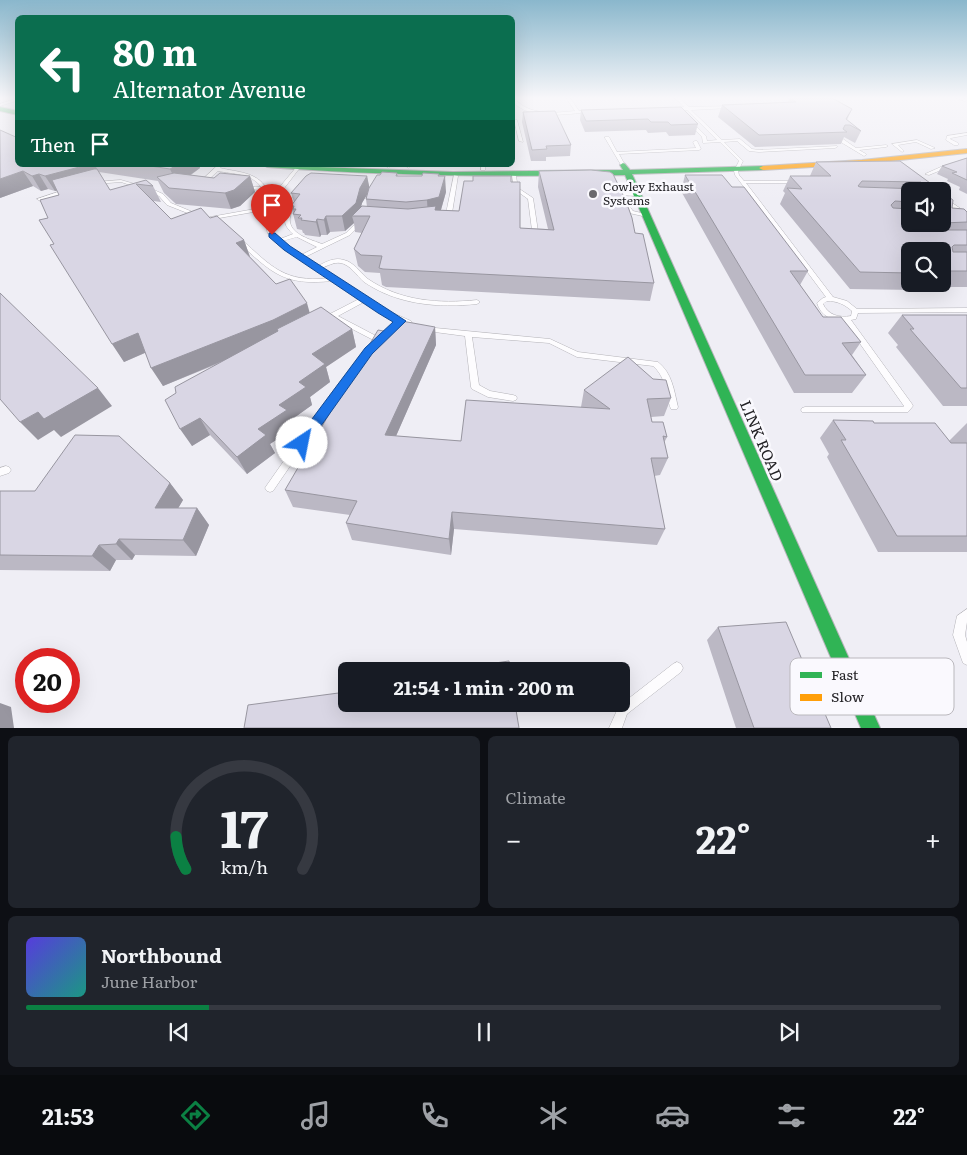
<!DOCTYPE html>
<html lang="en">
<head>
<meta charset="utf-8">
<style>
	body { margin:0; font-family:Literata,serif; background:#20242c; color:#f1f3f6; height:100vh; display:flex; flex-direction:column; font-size:19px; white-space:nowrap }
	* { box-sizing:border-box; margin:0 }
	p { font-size:16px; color:#9ea1a6 }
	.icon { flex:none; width:28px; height:28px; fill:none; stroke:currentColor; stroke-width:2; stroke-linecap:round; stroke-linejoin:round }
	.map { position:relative; height:728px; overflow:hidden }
	.drawer { display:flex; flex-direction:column; gap:8px; padding:8px; background:#0d0f14; flex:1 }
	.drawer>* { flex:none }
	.top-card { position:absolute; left:15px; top:15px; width:500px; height:152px; border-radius:8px; box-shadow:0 5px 20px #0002; background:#0b6e4f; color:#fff; overflow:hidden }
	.fabs { position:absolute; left:901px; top:182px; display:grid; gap:10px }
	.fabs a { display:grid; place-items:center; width:50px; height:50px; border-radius:8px; background:#171b24; box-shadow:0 5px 20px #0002; font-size:25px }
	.speed { position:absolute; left:15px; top:648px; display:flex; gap:10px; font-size:25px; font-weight:700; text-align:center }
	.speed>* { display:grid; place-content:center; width:65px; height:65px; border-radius:50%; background:#171b24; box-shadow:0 5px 20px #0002; line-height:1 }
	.speed .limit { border:8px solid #d22; background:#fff; color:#111 }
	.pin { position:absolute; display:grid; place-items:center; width:42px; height:42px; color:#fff; margin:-51px -21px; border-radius:50% 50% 50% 0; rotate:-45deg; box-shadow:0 0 5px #0007 }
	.pin .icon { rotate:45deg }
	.me { position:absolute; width:55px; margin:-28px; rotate:34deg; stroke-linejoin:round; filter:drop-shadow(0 0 4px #0008) }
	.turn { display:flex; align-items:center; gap:18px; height:105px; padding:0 15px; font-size:22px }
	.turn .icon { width:65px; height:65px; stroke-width:2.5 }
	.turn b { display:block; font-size:35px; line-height:42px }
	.then { display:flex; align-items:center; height:48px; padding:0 15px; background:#0003; gap:10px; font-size:19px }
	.big { font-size:38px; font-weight:700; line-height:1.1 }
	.drawer .card { flex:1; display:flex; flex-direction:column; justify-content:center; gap:8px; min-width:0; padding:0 18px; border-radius:8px; background:#20242c }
	.drawer .dial { align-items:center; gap:0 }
	.dial svg { height:130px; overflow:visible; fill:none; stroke:#363941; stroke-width:7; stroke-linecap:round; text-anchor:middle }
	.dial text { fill:#f1f3f6; stroke:none }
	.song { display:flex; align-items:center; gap:15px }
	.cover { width:60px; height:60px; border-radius:8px; background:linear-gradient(135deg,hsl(250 70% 55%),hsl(170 70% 35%)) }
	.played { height:5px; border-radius:2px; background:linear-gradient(90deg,#0b8043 20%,#363941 20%) }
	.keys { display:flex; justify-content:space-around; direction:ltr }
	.heat { display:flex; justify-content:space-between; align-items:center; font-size:28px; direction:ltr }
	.drawer .tiles { flex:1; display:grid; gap:8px; grid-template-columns:1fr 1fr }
	.card:last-child { grid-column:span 2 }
	.trip { position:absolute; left:338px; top:662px; width:292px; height:50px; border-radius:8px; background:#171b24; box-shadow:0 5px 20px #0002; font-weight:700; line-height:50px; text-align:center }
	.tab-bar { display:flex; height:80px; justify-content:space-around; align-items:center; background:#090b0e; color:#9ea1a6 }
	.tab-bar .icon { width:35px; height:35px }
	.tab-bar .active { color:#0b8043 }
	.tab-bar b { font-size:22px; color:#f1f3f6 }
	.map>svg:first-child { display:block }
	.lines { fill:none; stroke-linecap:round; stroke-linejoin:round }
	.lane-casing { stroke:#b5b4b9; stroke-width:1 }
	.fast-casing { stroke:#b5b4b9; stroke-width:2 }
	.slow-casing { stroke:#b5b4b9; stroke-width:2 }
	.lane { fill:#fdfcfe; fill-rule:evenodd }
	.fast { fill:#30b455; fill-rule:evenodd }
	.slow { fill:#ff9f0a; fill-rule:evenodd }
	.wall { fill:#bbb8c4; fill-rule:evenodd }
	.shaded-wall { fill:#9896a0 }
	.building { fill:#d9d6e4; stroke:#9896a0; fill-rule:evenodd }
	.route { fill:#1a73e8; stroke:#114b97 }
	.poi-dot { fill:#6a696e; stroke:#faf9fe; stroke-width:2 }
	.labels { text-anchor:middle; stroke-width:5; stroke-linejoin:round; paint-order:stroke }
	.far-poi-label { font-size:12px; fill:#232226; stroke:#faf9fe; text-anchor:start }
	.street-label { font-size:15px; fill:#232226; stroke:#faf9fe }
	.key { fill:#faf9fe; stroke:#bab8bd; stroke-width:1 }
	.key-label { font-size:14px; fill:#232226 }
</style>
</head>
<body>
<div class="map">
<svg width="967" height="728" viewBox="0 0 967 728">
	<rect width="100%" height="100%" fill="#efeef5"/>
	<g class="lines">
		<defs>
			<path id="lane" d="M512,98H514C529,116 554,113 575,111L566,98H570L579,111L590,110L592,111L590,112C567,114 529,121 512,101Z
				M675,98H679L689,107L731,106L730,108L691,110L722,140L740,139L752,149L759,150L837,146V147L835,148L759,152L749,151L737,141L724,142L743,161L738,171L739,175L744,181H798V183H746L833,297L847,301L857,309L967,308V312L858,313L856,319L851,320L912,404L913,406L908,412H802L801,410L802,408L805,407H903L904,406L844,321C831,320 821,316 817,303L823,298L826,297L735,175L734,171L739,161L720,142L703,143L702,137L689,123V121H691L706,136L707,141L717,140L687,110H673L674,108L684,107ZM827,301C837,301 844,304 852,311L851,316C839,318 828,315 823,304Z
				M956,98H963L967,100L965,101Z
				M15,99L16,101L0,106V104Z
				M514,119L517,120L523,142L519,141Z
				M967,133V135L951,138L950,139L958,143V145H954L946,140L947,136Z
				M605,137H609L617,152L696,148L693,142L695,141H697L701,149L699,150L619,154L625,165L623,166L621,165L605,138Z
				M839,139H843L856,148L886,145L888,146L886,147L859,150L866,154V155L864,156L839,141Z
				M917,140L935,148L931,149L916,142L898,145L904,151L902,152L892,144Z
				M967,161V163L946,168L929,175L925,174L943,166Z
				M218,165H223L220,168C237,172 257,172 266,188L278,189L298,165H302L279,195H289L300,189L302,190V192L290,199L277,198C275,201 271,205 271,208C268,218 272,232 280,239L293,234C285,227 283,221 286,210L289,208L292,210C291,214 289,218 290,222C292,235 312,240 322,244L346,233L359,220H363V222L350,235L305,257L318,266C326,262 334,257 344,260C354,262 360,273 368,279C400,301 439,304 477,300L480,302L477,304C438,308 398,305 364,282C357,276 350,264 340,263C334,262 327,266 322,268L384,309L411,321L412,323L409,325H407L380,313L364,302L338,316L382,339L383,341L379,343L333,319L326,321H324L323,319L324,317L359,299L332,281C283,286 272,273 237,241V239H241C271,266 284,283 328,278C312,267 281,250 270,237C265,230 265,218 265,210L208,220L207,219L210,217L266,207L275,192L242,188V187L244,186L261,187C252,173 232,174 218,171L209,179L215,182V184H211L204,180V178ZM297,237L317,247L301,255L283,241Z
				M388,165H392L389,168L387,167Z
				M408,165H412L409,168L407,167Z
				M481,165H485V170H481Z
				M454,175L458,176L452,213L446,219H442L441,218L446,213Z
				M512,175L516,176L518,188L533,198L539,238L538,239H534L533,238L528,199L514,189Z
				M121,180L152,189L163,194L171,203L200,215L195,216L167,205L159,196L148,191L121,182L95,184L93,183L95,182Z
				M67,189L70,191L69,192L40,201L37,199Z
				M618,192H637L640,194L637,196L616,195L615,194Z
				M942,196L967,213V218L942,200Z
				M624,201L626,202L633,211L650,215L647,217L629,213L621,203Z
				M425,327L550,339L578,352L658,362C672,373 674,390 678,407L677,409H671C665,394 667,378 653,366L577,357L549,343L472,337L479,385L490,391L513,395L516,396L517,398L516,400L513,401L488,397L472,389L471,387L465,336L427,331H425L423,329Z
				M362,356L366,359L365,361L336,399L273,491L270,492L267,491L265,488L267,485L330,395L359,357Z
				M6,466L9,467L11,470L9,473L0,476V468Z
				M967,609V622L965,635L967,642V665L963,663L953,635L957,616Z
				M677,662L681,664L683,668L681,672L627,714L622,728H609L619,706L673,664Z"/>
			<path id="fast" d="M0,107L18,111V115L0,111Z
				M623,163L625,164L630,170L763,166L767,168L763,170L632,174L880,728H861L625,175C505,177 386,176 267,167L264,165L453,172L623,170L620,165Z"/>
			<path id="slow" d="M967,149V153L862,164L763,170L759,168L763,166L862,160Z"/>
		</defs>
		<!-- lane casing -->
		<use href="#lane" class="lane-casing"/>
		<!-- fast casing -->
		<use href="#fast" class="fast-casing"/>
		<!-- slow casing -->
		<use href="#slow" class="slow-casing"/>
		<!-- lane -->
		<use href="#lane" class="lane"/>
		<!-- fast -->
		<use href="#fast" class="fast"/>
		<!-- slow -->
		<use href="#slow" class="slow"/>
	</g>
	<!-- wall -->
	<path class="wall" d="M789,98H832L852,109L847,120L861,131L855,143L844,137L841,144L755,147L718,117L722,105L788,102Z
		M581,110L698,124L695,135L669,136L666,132L648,133L646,130L585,132L580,120Z
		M523,112L571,145L570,156L546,157V161H531L522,122Z
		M967,158V194L959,190L960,187L947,181L948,179L937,174L942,166Z
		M900,161L941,191H910V224H942V192L952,208L967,212V287H917L915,290L850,289L780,204L785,193L783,191L790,176H810L816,162ZM910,251H942V284H910Z
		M18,165H199L200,168L191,175L214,178L250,176L255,192L240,206L231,209L176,204L164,193L158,181L99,172L110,190L146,180L153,186L161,202L153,201L171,219L210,218L244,240L250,257L276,284L310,313L352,329L356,347L326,367L330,382L310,397L312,405L291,420L294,428L270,444L275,453L247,474L210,435L192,446L176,393L215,365L163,386L145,353L124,362L54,244L48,218L59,195L57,191H55L48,189L41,191L33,186L0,198Z
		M539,171L635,233L654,283L650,301L386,287L382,285L380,273L365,272L358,266L354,249L362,233L355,232L354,223L345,231L330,232L327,235H321L320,237L305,235L304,233H303L302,230L297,229L291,206L294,202L291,193L367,176L369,188L380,175L397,173L398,176H422L439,174L446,192L441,210L459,211L511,182L520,228L548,229L538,187ZM367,194L366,199L367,207H361L362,203Z
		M685,175L732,187L808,271L800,285L823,317L861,342L852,355L866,375L852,393H794L681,191Z
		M902,315H967V406H943L896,347L898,345L888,333Z
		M435,327L436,345L396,436L461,441L581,407L584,390L671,398L664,416L651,417L652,422L667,437L664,443L668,458L660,475L654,476L665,529L657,545L454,529L451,555L352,540L346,523L350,515L293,507L285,490L389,332Z
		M833,420L874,423L949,441L967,423V552H878L827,457L829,454L820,438Z
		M170,483L183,500L178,508H197L209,525L196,556L135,555L132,560H116L110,571L0,570V491H35Z
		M718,627L831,728H736L707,640Z"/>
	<!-- shaded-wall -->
	<path class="shaded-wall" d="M87,165H95L102,178L55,191L45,176Z
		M177,165H199L200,168L177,184L170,169Z
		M23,171L33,186L0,198V179Z
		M39,174L48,189L41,191L32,176Z
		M250,176L255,192L240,206L231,209L225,193Z
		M367,176L370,190L362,203L359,216H352L354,223L345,231L342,216Z
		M445,176L446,192L440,213L428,217L427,200Z
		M326,216L330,232L327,235L324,220Z
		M317,219L321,235L320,237L316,222Z
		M244,240L250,257L236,243Z
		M307,303L312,321L280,337L163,386L151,368Z
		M435,327L436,345L389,452L385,435Z
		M352,329L356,347L326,367L330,382L310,397L312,405L291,420L294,428L270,444L275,453L247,474L237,457L258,429L299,382L312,354Z
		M138,333L149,351L124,362L112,344Z
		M98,388L112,406L61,437L54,430L38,440L20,422L38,412Z
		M200,418L210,435L192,446L180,429Z
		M170,483L183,500L169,524L155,508Z
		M197,508L209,525L196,556L183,540Z
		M452,512L454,529L451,555L449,539Z
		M119,539L135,555L132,560L116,544Z
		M99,545L116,560L110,571L92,556Z
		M0,703L11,707L14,728H0Z"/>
	<!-- building -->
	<path class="building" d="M791,98H832L852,109L846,119L861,131L850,125H845L843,129L847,132L759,135L722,105L796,102Z
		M681,107L698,124L671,125L668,122H651L648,119L586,121L581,110Z
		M555,111L571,145L546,146L547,149L532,150L523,112Z
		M0,130L18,138V165H87L45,176L39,174L32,176L23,171L0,179Z
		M967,158V180L952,173L957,172L942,166Z
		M900,161L941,191H910V202L895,201L891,205L893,208L910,209V223L906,226L909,230H967V245H954L952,247L953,252H967V271H942V251H910V273L860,272L787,188L802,189L790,176H831L816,162ZM862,181L921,182L922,188L920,189L860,187L858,186Z
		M144,165H177L170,169Z
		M94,169H97L110,190L146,180L153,186L136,184L171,219L201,208L210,218L217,216L244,240L236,243L276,284L290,279L307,303L273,320L151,368L138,333L112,344L50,245L54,244L39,220L48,218L40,200L59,195L52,180Z
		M591,170L610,172L613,174L626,201L632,218L635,233L643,234L654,283L383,269L379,268L382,256L361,255L354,249L370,216H352L362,206L408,209L436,206L435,210L459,211L464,181H473V176H511V182H520V228L554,230L539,171Z
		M382,172L397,173L396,176H422L423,173L439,174L438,176H445L439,197L427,200L406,202L366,199L369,188L377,175H380Z
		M174,173L214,178L220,173L250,176L234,190L225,193L169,188L157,177Z
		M311,173L367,176L360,188L356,203L342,216H326L324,220L317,219L316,222L301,220L302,218H298L301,215L293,214L296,209H293L294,206H291L300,194L291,193L306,176Z
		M685,175H722L732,187H744L808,271H790L823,317H841L861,342L842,343L866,375H805Z
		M942,192L953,200L952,208L964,209L967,212V222L942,223Z
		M0,293L98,388L44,419L38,412L20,422L0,399Z
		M321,307L352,329L312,354L325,364L299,382L306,387L279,405L287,410L258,429L266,435L237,457L200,418L180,429L165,400L176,393L175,387L278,331L277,329Z
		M902,315H967V388H961L910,329H914Z
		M396,320L435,327L385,435L461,441L466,400L610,409L584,390L628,357L653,379L666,380L671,398L647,399L652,422H663L667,437L663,436L668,458H651L665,529L452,512L449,539L346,523L357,501L285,490L378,330L389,332Z
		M833,420L873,421L874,423H935L951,443H967V536H897L841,440H846Z
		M75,435L119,436L170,483L155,508H197L183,540L119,539L116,544L99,545L92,556L0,555V491H35Z
		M786,622L831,728H754L718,627Z
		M509,661L511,671H439Z
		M346,692V704H515L519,728H244L248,705Z"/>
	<!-- sky -->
	<linearGradient id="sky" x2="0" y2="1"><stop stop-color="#8ab7cc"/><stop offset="0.49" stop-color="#f8f7fa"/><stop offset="1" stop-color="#f8f7fa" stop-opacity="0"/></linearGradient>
	<rect width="967" height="200" fill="url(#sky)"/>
	<!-- route -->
	<path class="route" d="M269,233H275L290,246L406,321L372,354L306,447L302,448L297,447L295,443L297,439L365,348L393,322L378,313L284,250L269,237Z"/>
	<!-- markers -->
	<circle class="poi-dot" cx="593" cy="194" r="5"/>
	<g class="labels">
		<!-- far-poi labels -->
		<g class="far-poi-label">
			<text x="603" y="191">Cowley Exhaust<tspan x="603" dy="14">Systems</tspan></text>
		</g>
		<!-- street labels -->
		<g class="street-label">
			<text transform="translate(761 441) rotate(67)" y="5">LINK ROAD</text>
		</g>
	</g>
	<!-- legend -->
	<rect x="790" y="658" width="164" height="57" rx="8" class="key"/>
	<rect x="800" y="672" width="22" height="6" fill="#30b455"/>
	<rect x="800" y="694" width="22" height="7" fill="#ff9f0a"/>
	<g class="key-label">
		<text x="831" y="680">Fast</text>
		<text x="831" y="702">Slow</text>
	</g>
</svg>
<div class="fabs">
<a><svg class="icon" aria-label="sound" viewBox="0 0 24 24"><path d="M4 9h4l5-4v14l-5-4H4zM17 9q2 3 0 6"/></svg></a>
<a><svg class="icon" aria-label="search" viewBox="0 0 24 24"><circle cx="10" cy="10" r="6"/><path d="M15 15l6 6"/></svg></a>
</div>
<div class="speed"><div class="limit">20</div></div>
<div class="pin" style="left:272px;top:235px;background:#d93025"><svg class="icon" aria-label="arrive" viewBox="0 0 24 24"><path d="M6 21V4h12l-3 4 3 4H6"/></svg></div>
<svg class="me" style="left:302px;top:443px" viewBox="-20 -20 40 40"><circle r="19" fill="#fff"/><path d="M0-13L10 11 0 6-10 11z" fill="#1a73e8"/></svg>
<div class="trip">21:54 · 1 min · 200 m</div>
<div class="top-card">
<div class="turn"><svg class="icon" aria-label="left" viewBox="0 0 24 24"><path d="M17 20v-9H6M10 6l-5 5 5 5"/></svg><div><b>80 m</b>Alternator Avenue</div></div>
<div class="then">Then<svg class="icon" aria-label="arrive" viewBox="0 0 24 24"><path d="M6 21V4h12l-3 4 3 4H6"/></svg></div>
</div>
</div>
<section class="drawer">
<div class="tiles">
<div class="card dial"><svg viewBox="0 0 100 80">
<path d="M14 69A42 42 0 1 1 86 69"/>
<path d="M14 69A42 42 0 0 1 8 49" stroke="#0b8043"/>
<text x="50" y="56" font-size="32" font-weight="700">17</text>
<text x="50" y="72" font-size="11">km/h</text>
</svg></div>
<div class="card"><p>Climate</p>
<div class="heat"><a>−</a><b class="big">22°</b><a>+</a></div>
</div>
<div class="card">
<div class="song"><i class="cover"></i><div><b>Northbound</b><p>June Harbor</p></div></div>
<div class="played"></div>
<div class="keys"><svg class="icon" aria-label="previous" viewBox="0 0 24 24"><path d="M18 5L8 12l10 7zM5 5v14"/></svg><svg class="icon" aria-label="pause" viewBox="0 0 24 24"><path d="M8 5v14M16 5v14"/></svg><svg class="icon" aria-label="next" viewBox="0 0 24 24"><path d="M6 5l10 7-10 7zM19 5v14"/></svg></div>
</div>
</div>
</section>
<nav class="tab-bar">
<b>21:53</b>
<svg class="icon active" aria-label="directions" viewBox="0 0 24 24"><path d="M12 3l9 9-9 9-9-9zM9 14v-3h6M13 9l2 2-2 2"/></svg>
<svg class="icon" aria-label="music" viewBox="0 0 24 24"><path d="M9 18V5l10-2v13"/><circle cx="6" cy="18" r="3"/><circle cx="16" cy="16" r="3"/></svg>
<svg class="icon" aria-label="phone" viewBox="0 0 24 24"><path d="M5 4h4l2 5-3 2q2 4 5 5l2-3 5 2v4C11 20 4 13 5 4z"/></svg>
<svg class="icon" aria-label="climate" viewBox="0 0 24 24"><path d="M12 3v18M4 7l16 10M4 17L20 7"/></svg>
<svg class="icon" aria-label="car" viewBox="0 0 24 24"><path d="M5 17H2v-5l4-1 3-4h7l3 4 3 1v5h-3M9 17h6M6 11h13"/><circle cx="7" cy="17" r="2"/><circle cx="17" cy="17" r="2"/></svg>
<svg class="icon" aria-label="filters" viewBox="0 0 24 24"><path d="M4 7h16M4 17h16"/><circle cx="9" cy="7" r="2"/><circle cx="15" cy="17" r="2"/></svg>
<b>22°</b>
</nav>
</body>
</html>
